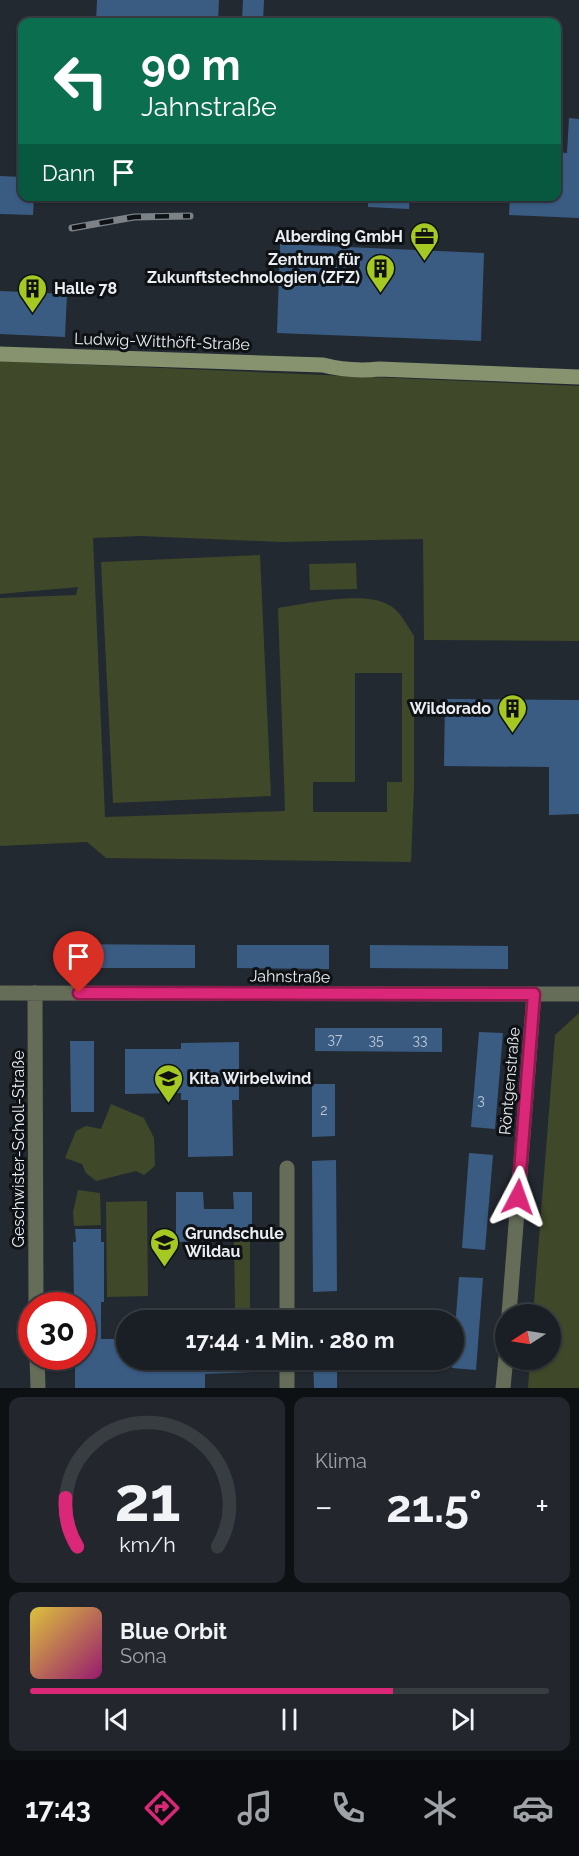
<!DOCTYPE html>
<html lang="de">
<head>
<meta charset="utf-8">
<style>
	body { margin:0; font-family:Raleway,sans-serif; background:#23272d; color:#f1f3f6; height:100vh; display:flex; flex-direction:column; font-size:22px; white-space:nowrap }
	* { box-sizing:border-box; margin:0 }
	p { font-size:20px; color:#9fa2a7 }
	.icon { flex:none; width:33px; height:33px; fill:none; stroke:currentColor; stroke-width:2; stroke-linecap:round; stroke-linejoin:round }
	.map { position:relative; height:1388px; overflow:hidden }
	.side { display:flex; flex-direction:column; gap:9px; padding:9px; background:#0e1114; flex:1 }
	.side>* { flex:none }
	.banner { position:absolute; left:18px; top:18px; width:543px; height:183px; border-radius:12px; box-shadow:0 2px 4px #0004,0 0 0 2px #383d42; background:#0b6e4f; color:#fff; overflow:hidden }
	.needle { width:39px; rotate:258deg }
	.controls { position:absolute; left:495px; top:1304px; display:grid; gap:12px }
	.controls a { display:grid; place-items:center; width:66px; height:66px; border-radius:50%; background:#1a1f25; box-shadow:0 2px 4px #0004,0 0 0 2px #383d42; font-size:30px }
	.speed { position:absolute; left:18px; top:1292px; display:flex; gap:12px; font-size:30px; font-weight:700; text-align:center }
	.speed>* { display:grid; place-content:center; width:78px; height:78px; border-radius:50%; background:#1a1f25; box-shadow:0 2px 4px #0004,0 0 0 2px #383d42; line-height:1 }
	.speed .limit { border:9px solid #d22; background:#fff; color:#111 }
	.pin { position:absolute; display:grid; place-items:center; width:51px; height:51px; color:#fff; margin:-62px -26px; border-radius:50% 50% 50% 0; rotate:-45deg; box-shadow:0 0 6px #0007 }
	.pin .icon { rotate:45deg }
	.me { position:absolute; width:66px; margin:-33px; rotate:4deg; stroke-linejoin:round; filter:drop-shadow(0 0 4px #0008) }
	.turn { display:flex; align-items:center; gap:21px; height:126px; padding:0 24px; font-size:27px }
	.turn .icon { width:78px; height:78px; stroke-width:2.5 }
	.turn b { display:block; font-size:42px; line-height:51px }
	.then { display:flex; align-items:center; height:57px; padding:0 24px; background:#0003; gap:12px; font-size:22px }
	.big { font-size:45px; font-weight:700; line-height:1.1 }
	.side .widget { flex:1; display:flex; flex-direction:column; justify-content:center; gap:9px; min-width:0; padding:0 21px; border-radius:12px; background:#23272d }
	.side .dial { align-items:center; gap:0 }
	.dial svg { height:156px; overflow:visible; fill:none; stroke:#383d42; stroke-width:7; stroke-linecap:round; text-anchor:middle }
	.dial text { fill:#f1f3f6; stroke:none }
	.song { display:flex; align-items:center; gap:18px }
	.cover { width:72px; height:72px; border-radius:9px; background:linear-gradient(135deg,hsl(50 70% 55%),hsl(320 70% 35%)) }
	.played { height:6px; border-radius:3px; background:linear-gradient(90deg,#db2777 70%,#383d42 70%) }
	.keys { display:flex; justify-content:space-around; direction:ltr }
	.heat { display:flex; justify-content:space-between; align-items:center; font-size:33px; direction:ltr }
	.side .tiles { flex:1; display:grid; gap:9px; grid-template-columns:1fr 1fr }
	.widget:last-child { grid-column:span 2 }
	.trip { position:absolute; left:116px; top:1310px; width:348px; height:60px; border-radius:30px; background:#1a1f25; box-shadow:0 2px 4px #0004,0 0 0 2px #383d42; font-weight:700; line-height:60px; text-align:center }
	.tabs { display:flex; height:96px; justify-content:space-around; align-items:center; background:#0a0c0f; color:#9fa2a7 }
	.tabs .icon { width:42px; height:42px }
	.tabs .selected { color:#db2777 }
	.tabs b { font-size:27px; color:#f1f3f6 }
	.map>svg:first-child { display:block }
	.green { fill:#3f4829; fill-rule:evenodd }
	.building { fill:#3a5c83 }
	.lines { fill:none; stroke-linecap:round; stroke-linejoin:round }
	.street { stroke:#656c57; stroke-width:15 }
	.secondary { stroke:#87926f; stroke-width:15 }
	.rail-casing { stroke:#7d8289; stroke-width:7 }
	.rail { stroke:#0f1215; stroke-width:4.5; stroke-dasharray:14; stroke-linecap:butt }
	.route-casing { stroke:#8e194d; stroke-width:15 }
	.route { stroke:#db2777; stroke-width:10 }
	.labels { text-anchor:middle; stroke-width:6; stroke-linejoin:round; paint-order:stroke }
	.number-label { font-size:14px; fill:#becad7 }
	.poi-label { font-size:16px; font-weight:bold; fill:#eaeef3; stroke:#0f1215; text-anchor:end }
	.street-label { font-size:16px; fill:#eaeef3; stroke:#0f1215 }
</style>
</head>
<body>
<div class="map">
<svg width="579" height="1388" viewBox="0 0 579 1388">
	<rect width="100%" height="100%" fill="#232931"/>
	<!-- green -->
	<path class="green" d="M0,361L579,386V641L424,640L423,539L281,542L141,536L93,538L105,817L285,811L278,608C306,604 361,591 387,604C400,610 406,624 414,636V787L411,862L106,858L87,842L0,846V598L76,595L78,587L0,594ZM355,673H402V782H387V812H313V782H355Z
		M260,555L271,796L113,803L101,562Z
		M356,563L357,589L310,590L309,564Z
		M579,1013V1388H528L530,1359H550V1314H533L555,1035Z
		M111,1104L144,1118L154,1138L155,1166L144,1175L136,1171L96,1181L86,1173L82,1164L65,1158L76,1131L86,1126L101,1129Z
		M78,1190L100,1193L101,1225L74,1226L73,1212Z
		M147,1201L148,1296L107,1297L106,1202Z
		M234,1241H250V1310H235Z"/>
	<!-- building -->
	<path class="building" d="M97,0H219L218,22H96Z
		M243,0H264L263,22H242Z
		M569,118L579,119V218L509,215L510,196H556V152L567,153Z
		M0,176L22,177V196H34L33,215L0,214Z
		M368,196H410L409,209L368,207Z
		M280,244L484,253L481,341L277,333Z
		M0,291L67,294L65,337L0,334Z
		M445,699L579,700V814L549,815V767L444,766Z
		M58,944L195,945V968H58Z
		M237,945H329V969L237,968Z
		M370,945L508,946V969L370,968Z
		M315,1028H442V1052L315,1051Z
		M479,1032L503,1033L495,1129L471,1127Z
		M70,1041H94V1112H71Z
		M239,1042V1100H232L233,1156L188,1157V1100H181V1093L125,1094V1049H181V1043Z
		M312,1084H335V1136L312,1137Z
		M469,1153L493,1155L485,1250L462,1248Z
		M336,1160L337,1291L313,1292L312,1161Z
		M176,1192H203L204,1209H234L233,1192H252V1241H234V1232H204V1241L176,1242Z
		M75,1229H101V1242H104V1302H101V1339H126V1359H253V1372L205,1374V1388H75V1356H82V1305H77V1302H74L73,1242H76Z
		M459,1277L483,1278L476,1370L452,1368Z
		M313,1359H337V1388H314Z"/>
	<g class="lines">
		<!-- street -->
		<path class="street" d="M0,993L579,994
			M35,993L36,1305
			M287,1168V1320
			M509,1314L534,994
			M37,1356L38,1388
			M287,1388V1359
			M503,1388L506,1357"/>
		<!-- secondary -->
		<path class="secondary" d="M0,354L323,365C342,370 359,371 379,369L579,377"/>
		<defs>
			<path id="rail" d="M72,228L134,217L190,216"/>
		</defs>
		<!-- rail casing -->
		<use href="#rail" class="rail-casing"/>
		<!-- rail -->
		<use href="#rail" class="rail"/>
	</g>
	<g class="lines">
		<defs>
			<path id="route" d="M79,993L534,994L518,1197"/>
		</defs>
		<!-- route casing -->
		<use href="#route" class="route-casing"/>
		<!-- route -->
		<use href="#route" class="route"/>
	</g>
	<!-- icons -->
	<defs>
		<symbol id="office-pin" viewBox="-11 -11 22 30"><path d="M0 17L-7.5 6A9.5 9.5 0 1 1 7.5 6Z" fill="#a5c823" stroke="#0f1215"/><path d="M-6-3h4V-5.5h4V-3h4V5H-6ZM-1-4.5V-3h2v-1.5ZM-6 0V1H6V0Z" fill="#111"/></symbol>
		<symbol id="building-pin" viewBox="-11 -11 22 30"><path d="M0 17L-7.5 6A9.5 9.5 0 1 1 7.5 6Z" fill="#a5c823" stroke="#0f1215"/><path d="M-4-6H4V6H1V3H-1V6H-4ZM-2.5-4.3h1.7v1.8h-1.7ZM.8-4.3h1.7v1.8H.8ZM-2.5-1h1.7V.8h-1.7ZM.8-1h1.7V.8H.8Z" fill="#111"/></symbol>
		<symbol id="school-pin" viewBox="-11 -11 22 30"><path d="M0 17L-7.5 6A9.5 9.5 0 1 1 7.5 6Z" fill="#a5c823" stroke="#0f1215"/><path d="M0-5L7-2L0 1L-7-2ZM-4 1L0 2.5L4 1V4Q0 6-4 4Z" fill="#111"/></symbol>
	</defs>
	<g fill-rule="evenodd">
		<use href="#office-pin" x="408" y="220" width="33" height="45"/>
		<use href="#building-pin" x="364" y="252" width="33" height="45"/>
		<use href="#building-pin" x="16" y="272" width="33" height="45"/>
		<use href="#building-pin" x="496" y="692" width="33" height="45"/>
		<use href="#school-pin" x="152" y="1062" width="33" height="45"/>
		<use href="#school-pin" x="148" y="1226" width="33" height="45"/>
	</g>
	<g class="labels">
		<!-- number labels -->
		<g class="number-label">
			<text x="335" y="1044">37</text>
			<text x="376" y="1045">35</text>
			<text x="420" y="1045">33</text>
			<text x="481" y="1105">3</text>
			<text x="324" y="1115">2</text>
		</g>
		<!-- poi labels -->
		<g class="poi-label">
			<text x="403" y="242">Alberding GmbH</text>
			<text x="360" y="265">Zentrum für<tspan x="360" dy="18">Zukunftstechnologien (ZFZ)</tspan></text>
			<text x="54" y="294" text-anchor="start">Halle 78</text>
			<text x="491" y="714">Wildorado</text>
			<text x="189" y="1084" text-anchor="start">Kita Wirbelwind</text>
			<text x="185" y="1239" text-anchor="start">Grundschule<tspan x="185" dy="18">Wildau</tspan></text>
		</g>
		<!-- street labels -->
		<g class="street-label">
			<text transform="translate(162 341) rotate(2)" y="6">Ludwig-Witthöft-Straße</text>
			<text transform="translate(290 976) rotate(1)" y="6">Jahnstraße</text>
			<text transform="translate(509 1081) rotate(-85)" y="6">Röntgenstraße</text>
			<text transform="translate(18 1149) rotate(-90)" y="6">Geschwister-Scholl-Straße</text>
		</g>
	</g>
</svg>
<div class="controls">
<a><svg class="needle" viewBox="-14 -14 28 28"><path d="M0-13l5 13h-10z" fill="#e53935"/><path d="M0 13l5-13h-10z" fill="#9fa2a7"/></svg></a>
</div>
<div class="speed"><div class="limit">30</div></div>
<div class="pin" style="left:79px;top:993px;background:#d93025"><svg class="icon" aria-label="arrive" viewBox="0 0 24 24"><path d="M6 21V4h12l-3 4 3 4H6"/></svg></div>
<svg class="me" style="left:518px;top:1197px" viewBox="-20 -20 40 40"><path d="M0-17L14 15 0 8-14 15z" fill="#db2777" stroke="#fff" stroke-width="4"/></svg>
<div class="trip">17:44 · 1 Min. · 280 m</div>
<div class="banner">
<div class="turn"><svg class="icon" aria-label="left" viewBox="0 0 24 24"><path d="M17 20v-9H6M10 6l-5 5 5 5"/></svg><div><b>90 m</b>Jahnstraße</div></div>
<div class="then">Dann<svg class="icon" aria-label="arrive" viewBox="0 0 24 24"><path d="M6 21V4h12l-3 4 3 4H6"/></svg></div>
</div>
</div>
<section class="side">
<div class="tiles">
<div class="widget dial"><svg viewBox="0 0 100 80">
<path d="M14 69A42 42 0 1 1 86 69"/>
<path d="M14 69A42 42 0 0 1 8 44" stroke="#db2777"/>
<text x="50" y="56" font-size="32" font-weight="700">21</text>
<text x="50" y="72" font-size="11">km/h</text>
</svg></div>
<div class="widget"><p>Klima</p>
<div class="heat"><a>−</a><b class="big">21.5°</b><a>+</a></div>
</div>
<div class="widget">
<div class="song"><i class="cover"></i><div><b>Blue Orbit</b><p>Sona</p></div></div>
<div class="played"></div>
<div class="keys"><svg class="icon" aria-label="previous" viewBox="0 0 24 24"><path d="M18 5L8 12l10 7zM5 5v14"/></svg><svg class="icon" aria-label="pause" viewBox="0 0 24 24"><path d="M8 5v14M16 5v14"/></svg><svg class="icon" aria-label="next" viewBox="0 0 24 24"><path d="M6 5l10 7-10 7zM19 5v14"/></svg></div>
</div>
</div>
</section>
<nav class="tabs">
<b>17:43</b>
<svg class="icon selected" aria-label="directions" viewBox="0 0 24 24"><path d="M12 3l9 9-9 9-9-9zM9 14v-3h6M13 9l2 2-2 2"/></svg>
<svg class="icon" aria-label="music" viewBox="0 0 24 24"><path d="M9 18V5l10-2v13"/><circle cx="6" cy="18" r="3"/><circle cx="16" cy="16" r="3"/></svg>
<svg class="icon" aria-label="phone" viewBox="0 0 24 24"><path d="M5 4h4l2 5-3 2q2 4 5 5l2-3 5 2v4C11 20 4 13 5 4z"/></svg>
<svg class="icon" aria-label="climate" viewBox="0 0 24 24"><path d="M12 3v18M4 7l16 10M4 17L20 7"/></svg>
<svg class="icon" aria-label="car" viewBox="0 0 24 24"><path d="M5 17H2v-5l4-1 3-4h7l3 4 3 1v5h-3M9 17h6M6 11h13"/><circle cx="7" cy="17" r="2"/><circle cx="17" cy="17" r="2"/></svg>
</nav>
</body>
</html>
